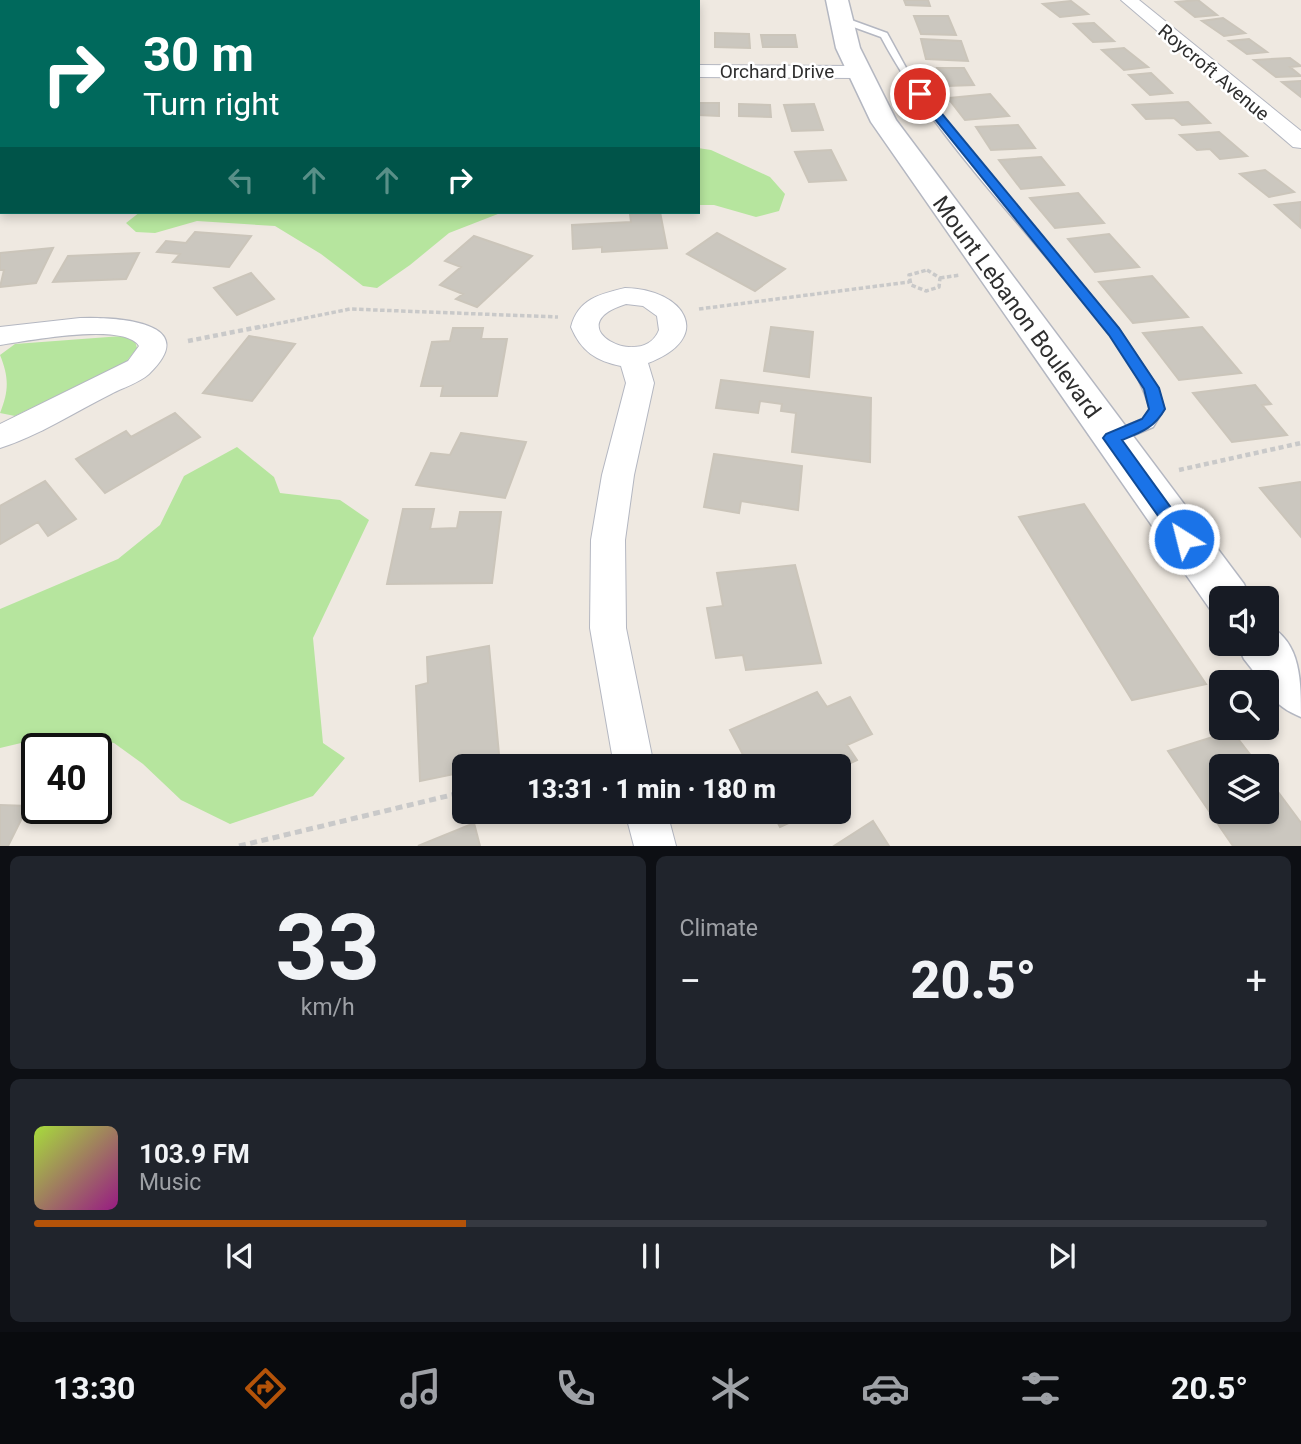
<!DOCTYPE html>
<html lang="en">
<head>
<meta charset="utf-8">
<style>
	body { margin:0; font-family:Roboto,sans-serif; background:#20242c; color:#f1f3f6; height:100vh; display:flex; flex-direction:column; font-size:26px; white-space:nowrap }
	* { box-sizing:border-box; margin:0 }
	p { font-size:23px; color:#9ea1a6 }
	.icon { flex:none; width:38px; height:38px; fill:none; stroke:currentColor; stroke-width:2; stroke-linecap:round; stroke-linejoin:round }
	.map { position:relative; height:846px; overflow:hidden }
	.details { display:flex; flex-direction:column; gap:10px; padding:10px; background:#0d0f14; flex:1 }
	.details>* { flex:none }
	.hud { position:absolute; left:0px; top:0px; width:700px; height:214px; box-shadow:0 4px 10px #0003; background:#00695c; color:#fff; overflow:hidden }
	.controls { position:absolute; left:1209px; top:586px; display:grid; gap:14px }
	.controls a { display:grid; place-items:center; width:70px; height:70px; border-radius:10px; background:#171b24; box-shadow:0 4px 10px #0003; font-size:35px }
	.speed { position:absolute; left:21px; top:733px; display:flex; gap:14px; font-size:35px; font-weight:700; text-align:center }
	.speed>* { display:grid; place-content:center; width:91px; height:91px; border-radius:50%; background:#171b24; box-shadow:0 4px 10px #0003; line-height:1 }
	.speed .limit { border:4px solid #111; border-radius:10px; background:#fff; color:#111 }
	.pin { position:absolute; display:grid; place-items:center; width:60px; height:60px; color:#fff; margin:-30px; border:4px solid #fff; border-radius:50%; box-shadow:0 2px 7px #0007 }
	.me { position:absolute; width:77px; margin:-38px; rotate:324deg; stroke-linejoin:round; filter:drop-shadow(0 0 5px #0008) }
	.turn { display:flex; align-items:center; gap:24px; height:147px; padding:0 28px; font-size:32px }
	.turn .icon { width:91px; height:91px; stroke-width:2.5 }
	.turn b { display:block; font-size:49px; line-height:60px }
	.lanes { display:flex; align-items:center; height:66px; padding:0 28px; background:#0003; justify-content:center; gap:35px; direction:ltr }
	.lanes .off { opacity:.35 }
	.big { font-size:52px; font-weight:800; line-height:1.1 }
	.details .widget { flex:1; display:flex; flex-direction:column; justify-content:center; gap:10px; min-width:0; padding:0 24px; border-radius:10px; background:#20242c }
	.details .dial { align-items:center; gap:0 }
	.dial b { font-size:91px; line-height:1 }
	.song { display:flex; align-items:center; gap:21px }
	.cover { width:84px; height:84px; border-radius:10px; background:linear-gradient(135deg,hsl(80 70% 55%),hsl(310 70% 35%)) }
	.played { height:7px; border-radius:4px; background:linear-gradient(90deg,#b45309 35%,#363941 35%) }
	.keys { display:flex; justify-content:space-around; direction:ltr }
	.heat { display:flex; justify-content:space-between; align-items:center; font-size:38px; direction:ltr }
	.details .tiles { flex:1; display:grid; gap:10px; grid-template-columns:1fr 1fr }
	.widget:last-child { grid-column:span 2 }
	.trip { position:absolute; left:452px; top:754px; width:399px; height:70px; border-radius:10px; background:#171b24; box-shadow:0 4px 10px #0003; font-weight:800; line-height:70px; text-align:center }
	.tab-bar { display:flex; height:112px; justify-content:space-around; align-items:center; background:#090b0e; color:#9ea1a6 }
	.tab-bar .icon { width:49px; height:49px }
	.tab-bar .on { color:#b45309 }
	.tab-bar b { font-size:32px; color:#f1f3f6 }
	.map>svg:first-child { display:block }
	.green { fill:#b6e59e }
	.building { fill:#cbc7bf; stroke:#cbc5ba; stroke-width:2 }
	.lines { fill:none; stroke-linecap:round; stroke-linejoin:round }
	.lane-casing { stroke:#b4b7c1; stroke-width:3 }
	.street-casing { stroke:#b4b7c1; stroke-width:2 }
	.secondary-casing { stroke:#b4b7c1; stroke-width:3 }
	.path-far2 { stroke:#c9c9c9; stroke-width:3.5; stroke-dasharray:4.5 2.5; stroke-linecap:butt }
	.path-far1 { stroke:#c9c9c9; stroke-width:4.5; stroke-dasharray:5 3.5; stroke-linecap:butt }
	.path { stroke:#c9c9c9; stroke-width:5; stroke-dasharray:7 4.5; stroke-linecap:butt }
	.lane { fill:#fff; fill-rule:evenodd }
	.street { fill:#fff; fill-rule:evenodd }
	.secondary { fill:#fff; fill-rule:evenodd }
	.route { fill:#1a73e8; stroke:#114b97; stroke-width:2 }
	.labels { text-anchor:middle; stroke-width:5; stroke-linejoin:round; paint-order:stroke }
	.far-street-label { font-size:19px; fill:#2e2e2e; stroke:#fff }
	.street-label { font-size:23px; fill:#2e2e2e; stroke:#fff }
</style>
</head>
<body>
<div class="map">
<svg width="1301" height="846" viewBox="0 0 1301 846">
	<rect width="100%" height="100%" fill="#efe9e1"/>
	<!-- green -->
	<path class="green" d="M698,148L711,150L770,177L785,194L779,211L756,217L714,205H698Z
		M140,212H503L449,233L410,265L377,288L363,286L321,254L275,226L197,221L155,233L136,232L126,223Z
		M122,336L135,341L137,348L126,362L15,416L0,413C9,391 9,377 0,355L15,344Z
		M237,447L274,477L280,493L340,500L369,520L313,638L323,743L345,758L313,796L230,824L181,800L143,764L114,743L59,734L0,748V609L118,559L160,525L184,476Z"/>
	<!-- building -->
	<path class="building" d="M904,0H928L930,6L906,5Z
		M1198,0L1217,15L1195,17L1176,2Z
		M1071,1L1088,14L1060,17L1043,4Z
		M914,16H948L956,35L921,34Z
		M1223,18L1245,33L1224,36L1202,21Z
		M1094,23L1114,41L1093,42L1074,24Z
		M715,33L749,34L750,48L715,47Z
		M761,35H795L797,47H763Z
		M921,39L961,41L968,61L926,59Z
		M1249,39L1267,52L1247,54L1229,41Z
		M1124,48L1148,67L1124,70L1102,50Z
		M1290,58L1301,66L1290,67L1301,76L1276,77L1254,60Z
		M937,68H964L974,85L946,86Z
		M1151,73L1172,93L1150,95L1129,75Z
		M1301,81V97L1282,82Z
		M990,94L1009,116L965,120L948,98Z
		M1188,102L1210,123L1182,125L1174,118L1146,119L1133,105Z
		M698,103H719V116L698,115Z
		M739,104L770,105L771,117L739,116Z
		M814,104L823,130L792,131L784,105Z
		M1018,125L1035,148L991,150L976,127Z
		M1219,132L1247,156L1220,159L1210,149L1197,150L1180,135Z
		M831,150L846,180L809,182L795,152Z
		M1041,157L1064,185L1021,189L999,160Z
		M1265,170L1294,192L1269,197L1240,174Z
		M1078,193L1104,223L1055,228L1030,198Z
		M1301,202L1300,227L1275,205Z
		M660,212L667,248L602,252V247L573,249L572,225L631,222L630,214Z
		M195,232L251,236L229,267L173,262L180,254L157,252L166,241L186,243Z
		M717,233L785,269L755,291L687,254Z
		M1109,234L1139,267L1095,272L1068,239Z
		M474,236L532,256L477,307L456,299L463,294L440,285L461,267L445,261Z
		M53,248L36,283L0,287L4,270H0V253Z
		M139,253L126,279L53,282L68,256Z
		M251,273L274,299L237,315L214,288Z
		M1152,276L1188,317L1133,323L1099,282Z
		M771,327L813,332L809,377L764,371Z
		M1202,327L1241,373L1179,380L1143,333Z
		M453,328H483L481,339H507L497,396H441L443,386H421L432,342L450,341Z
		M249,336L295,344L252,401L203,393Z
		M721,380L871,398L870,462L792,452L796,413L781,411L782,404L760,401L758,413L716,408Z
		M1255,385L1271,404L1262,405L1287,435L1232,442L1193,393Z
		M175,413L200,437L105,493L76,459L126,431L131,437Z
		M461,433L526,442L505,498L416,485L431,453L450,455Z
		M714,454L802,466L798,510L741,501L739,513L704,507Z
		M45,481L76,519L48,536L38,522L0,544V506Z
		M1300,482L1301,483V537L1260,488Z
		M1084,504L1206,684L1132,700L1019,517Z
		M403,509H434L430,529L457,528L460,512H501L492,583L387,584Z
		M795,565L821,663L746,670L743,655L716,658L707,608L723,606L717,573Z
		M489,646L500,765L464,766V772L420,781L416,686L428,683L427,657Z
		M817,692L827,707L850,697L872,734L847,745L857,760L838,769V766H749L730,730Z
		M1232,731L1259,766H1222V812H1267V777L1301,823V846H1233L1168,751Z
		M0,805L28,806L8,846H0Z
		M772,812H813L780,827Z
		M873,821L889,846H834Z
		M474,823L480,846H418Z"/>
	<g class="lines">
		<defs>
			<path id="lane" d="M837,17H843L887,33L910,75L937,112L1118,328L1158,388L1164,409L1153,427L1117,442H1107L1105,438L1107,434L1143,419L1150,409C1136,358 1095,316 1062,276C999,199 928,125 881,37L837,21Z"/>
			<path id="street" d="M337,0H360L336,2Z
				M1121,0H1139L1301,131V148L1293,147Z
				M0,62H2V74H0Z
				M698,65L857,66L867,72L857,78L698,77Z
				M625,288C684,289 716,337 648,363L654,383L634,475L625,540L626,628L654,766H614L590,628L591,540L602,475L626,383L621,366C596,361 581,351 571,327C578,299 600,294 625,288ZM626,304L643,306L657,316L659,330C643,372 555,326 626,304Z
				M80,318C115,317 204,321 149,374C139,383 122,388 111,394C75,412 38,436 0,448V424L128,361L139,346C124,322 27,341 0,345V327Z
				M625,812H667L676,846H634Z"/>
			<path id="secondary" d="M826,0H848L860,48L896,120L1244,584L1250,598H1222V615L1212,612L871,122L836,48Z
				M1267,625C1301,641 1301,681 1301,717C1286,711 1268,700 1267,682H1262L1244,659L1237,644H1267Z"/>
		</defs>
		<!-- lane casing -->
		<use href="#lane" class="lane-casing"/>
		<!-- street casing -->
		<use href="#street" class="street-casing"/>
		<!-- secondary casing -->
		<use href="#secondary" class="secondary-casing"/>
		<!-- path-far2 -->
		<path class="path-far2" d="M927,270L940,278L939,287L926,291L911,285L909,275Z
			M940,278L960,275
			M699,309L909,282
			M256,328L350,309L558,317"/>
		<!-- path-far1 -->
		<path class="path-far1" d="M188,341L264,326
			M1179,470L1301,443"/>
		<!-- path -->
		<path class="path" d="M569,766L599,759
			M239,846L464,792"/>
		<!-- lane -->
		<use href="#lane" class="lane"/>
		<!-- street -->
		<use href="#street" class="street"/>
		<!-- secondary -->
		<use href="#secondary" class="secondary"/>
	</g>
	<!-- route -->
	<path class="route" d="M917,92H924L1119,328L1159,388L1165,409C1154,428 1142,432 1122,440L1190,534L1193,539L1190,544L1184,546L1178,544L1103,438L1106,434L1142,419L1149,409L1144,389L1109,335L917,97Z"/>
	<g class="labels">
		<!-- far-street labels -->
		<g class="far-street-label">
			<text x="777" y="78">Orchard Drive</text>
			<text transform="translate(1214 72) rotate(40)" y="7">Roycroft Avenue</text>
		</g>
		<!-- street labels -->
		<g class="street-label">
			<text transform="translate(1017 307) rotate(54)" y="8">Mount Lebanon Boulevard</text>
		</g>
	</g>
</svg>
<div class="controls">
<a><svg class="icon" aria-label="sound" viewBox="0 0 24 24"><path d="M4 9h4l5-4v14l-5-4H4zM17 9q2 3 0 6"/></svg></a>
<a><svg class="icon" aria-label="search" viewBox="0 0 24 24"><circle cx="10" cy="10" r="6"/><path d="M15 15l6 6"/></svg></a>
<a><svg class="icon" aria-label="layers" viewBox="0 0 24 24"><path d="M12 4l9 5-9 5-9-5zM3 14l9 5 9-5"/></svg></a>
</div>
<div class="speed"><div class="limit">40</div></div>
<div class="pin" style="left:920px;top:94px;background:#d93025"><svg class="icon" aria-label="arrive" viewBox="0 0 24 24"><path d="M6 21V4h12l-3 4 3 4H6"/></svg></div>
<svg class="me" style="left:1184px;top:539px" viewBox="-20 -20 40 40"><circle r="17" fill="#1a73e8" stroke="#fff" stroke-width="3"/><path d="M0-11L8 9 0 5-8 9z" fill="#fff"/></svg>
<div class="trip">13:31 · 1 min · 180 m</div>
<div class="hud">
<div class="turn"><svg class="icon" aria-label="right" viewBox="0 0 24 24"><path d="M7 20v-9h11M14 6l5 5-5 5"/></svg><div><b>30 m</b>Turn right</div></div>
<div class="lanes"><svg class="icon off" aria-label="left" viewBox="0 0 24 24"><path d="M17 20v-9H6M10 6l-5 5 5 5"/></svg><svg class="icon off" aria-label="ahead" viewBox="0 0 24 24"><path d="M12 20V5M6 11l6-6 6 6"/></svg><svg class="icon off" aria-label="ahead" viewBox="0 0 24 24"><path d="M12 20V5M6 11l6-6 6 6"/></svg><svg class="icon" aria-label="right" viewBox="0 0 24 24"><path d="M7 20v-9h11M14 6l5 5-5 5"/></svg></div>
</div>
</div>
<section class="details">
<div class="tiles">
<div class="widget dial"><b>33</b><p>km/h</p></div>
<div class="widget"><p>Climate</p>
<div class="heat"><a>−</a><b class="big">20.5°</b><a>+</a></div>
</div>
<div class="widget">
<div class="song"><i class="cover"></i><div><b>103.9 FM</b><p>Music</p></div></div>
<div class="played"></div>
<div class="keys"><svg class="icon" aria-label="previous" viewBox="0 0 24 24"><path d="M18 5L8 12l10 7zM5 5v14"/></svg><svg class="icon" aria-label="pause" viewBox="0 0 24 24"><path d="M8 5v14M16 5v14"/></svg><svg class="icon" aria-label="next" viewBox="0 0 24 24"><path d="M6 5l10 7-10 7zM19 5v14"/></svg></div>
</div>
</div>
</section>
<nav class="tab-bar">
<b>13:30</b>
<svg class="icon on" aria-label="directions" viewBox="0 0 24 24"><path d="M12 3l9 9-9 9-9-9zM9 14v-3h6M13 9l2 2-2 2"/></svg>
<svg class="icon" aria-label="music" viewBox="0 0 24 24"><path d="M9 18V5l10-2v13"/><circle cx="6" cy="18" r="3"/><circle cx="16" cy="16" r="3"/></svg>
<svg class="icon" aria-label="phone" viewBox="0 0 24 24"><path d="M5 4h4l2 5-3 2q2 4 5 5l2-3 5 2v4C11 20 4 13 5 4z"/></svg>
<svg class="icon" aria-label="climate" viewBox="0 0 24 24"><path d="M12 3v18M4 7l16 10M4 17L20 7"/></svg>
<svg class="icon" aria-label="car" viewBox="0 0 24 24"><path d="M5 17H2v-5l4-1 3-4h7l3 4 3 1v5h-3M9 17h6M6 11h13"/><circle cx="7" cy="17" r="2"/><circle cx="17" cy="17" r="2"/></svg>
<svg class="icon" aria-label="filters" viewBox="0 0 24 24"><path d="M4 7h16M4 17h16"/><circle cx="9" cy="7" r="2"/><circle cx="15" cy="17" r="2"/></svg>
<b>20.5°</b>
</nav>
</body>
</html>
